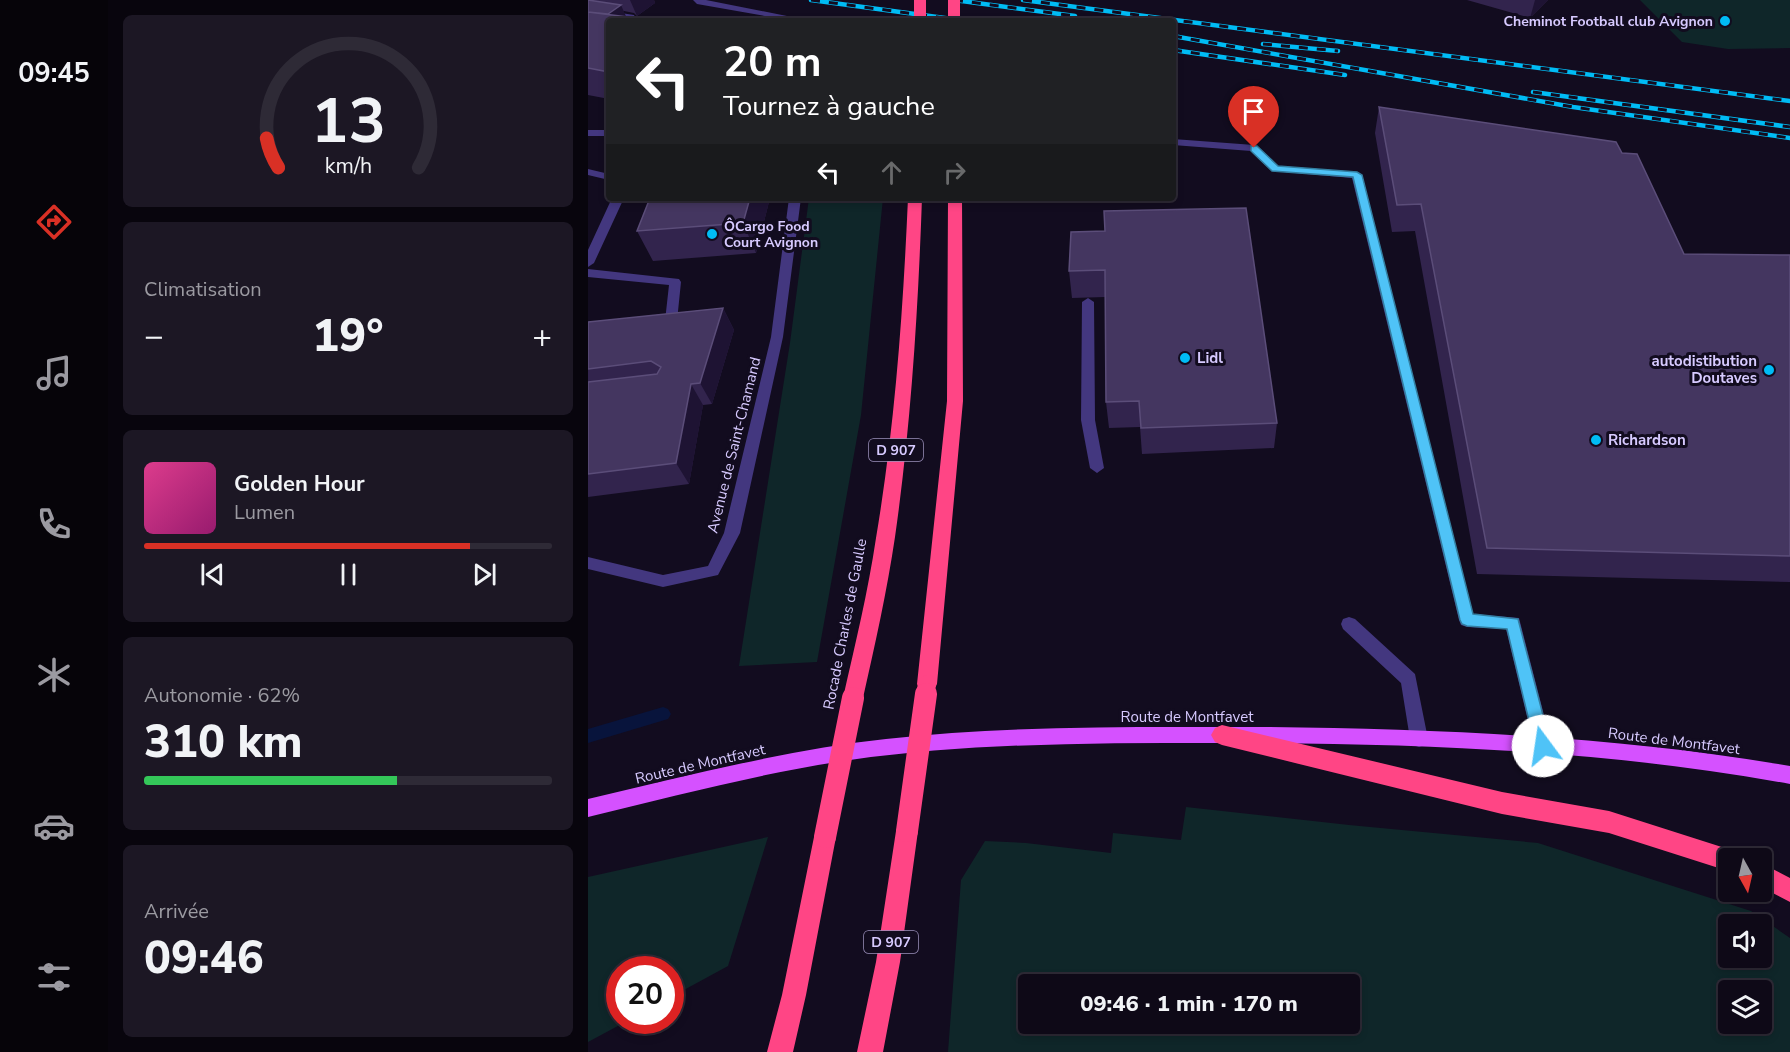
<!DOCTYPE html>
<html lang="fr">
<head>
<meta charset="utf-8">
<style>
	body { margin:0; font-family:"Nunito Sans",sans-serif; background:#1c1724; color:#f1f3f6; height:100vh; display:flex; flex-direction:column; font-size:22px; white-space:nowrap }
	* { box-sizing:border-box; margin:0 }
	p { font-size:20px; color:#9b9aa1 }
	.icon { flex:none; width:33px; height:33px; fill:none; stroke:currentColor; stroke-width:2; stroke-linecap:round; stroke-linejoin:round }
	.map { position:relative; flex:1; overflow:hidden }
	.sheet { display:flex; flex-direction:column; gap:15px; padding:15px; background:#08050d; width:480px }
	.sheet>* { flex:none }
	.top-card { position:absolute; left:18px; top:18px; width:570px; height:183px; border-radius:6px; box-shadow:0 3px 9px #0003,0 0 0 2px #2e2a36; background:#202124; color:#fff; overflow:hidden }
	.needle { width:39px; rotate:172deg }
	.buttons { position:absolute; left:1130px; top:848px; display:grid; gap:12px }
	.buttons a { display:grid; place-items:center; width:54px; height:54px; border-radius:6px; background:#0e0917; box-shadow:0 3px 9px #0003,0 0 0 2px #2e2a36; font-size:30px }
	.speed { position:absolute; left:18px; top:956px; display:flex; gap:12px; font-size:30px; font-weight:700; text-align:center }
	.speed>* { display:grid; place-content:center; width:78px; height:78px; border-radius:50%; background:#0e0917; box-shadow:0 3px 9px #0003,0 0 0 2px #2e2a36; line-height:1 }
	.speed .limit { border:9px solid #d22; background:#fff; color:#111 }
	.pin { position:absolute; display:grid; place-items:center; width:51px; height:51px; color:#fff; margin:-62px -26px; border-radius:50% 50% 50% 0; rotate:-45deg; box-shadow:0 0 6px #0007 }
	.pin .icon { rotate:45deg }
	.me { position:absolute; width:66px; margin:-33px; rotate:346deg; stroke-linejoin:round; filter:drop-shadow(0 0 4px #0008) }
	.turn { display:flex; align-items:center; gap:21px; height:126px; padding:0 18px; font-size:27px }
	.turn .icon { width:78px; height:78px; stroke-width:2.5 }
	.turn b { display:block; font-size:42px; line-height:51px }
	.lanes { display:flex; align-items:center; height:57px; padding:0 18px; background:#0003; justify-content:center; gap:30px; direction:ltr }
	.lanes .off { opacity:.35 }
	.big { font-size:45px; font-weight:800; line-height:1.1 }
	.sheet .widget { flex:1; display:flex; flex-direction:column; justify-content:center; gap:9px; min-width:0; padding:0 21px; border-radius:9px; background:#1c1724 }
	.sheet .dial { align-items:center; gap:0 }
	.dial svg { height:156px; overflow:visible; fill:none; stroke:#2e2a36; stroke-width:7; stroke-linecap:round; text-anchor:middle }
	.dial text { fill:#f1f3f6; stroke:none }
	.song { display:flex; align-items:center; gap:18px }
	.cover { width:72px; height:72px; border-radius:9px; background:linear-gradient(135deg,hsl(330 70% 55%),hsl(320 70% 35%)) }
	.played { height:6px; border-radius:3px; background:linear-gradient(90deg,#d93025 80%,#2e2a36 80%) }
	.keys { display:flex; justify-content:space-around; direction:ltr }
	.heat { display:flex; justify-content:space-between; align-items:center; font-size:33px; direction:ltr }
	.charge { height:9px; border-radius:4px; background:linear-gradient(90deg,#34c759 62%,#2e2a36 0) }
	.trip { position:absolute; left:430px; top:974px; width:342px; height:60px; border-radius:6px; background:#0e0917; box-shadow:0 3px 9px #0003,0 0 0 2px #2e2a36; font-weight:800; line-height:60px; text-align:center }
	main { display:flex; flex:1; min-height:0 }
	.menu { display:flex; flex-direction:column; width:108px; justify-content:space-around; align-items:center; background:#060409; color:#9b9aa1 }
	.menu .icon { width:42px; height:42px }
	.menu .on { color:#d93025 }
	.menu b { font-size:27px; color:#f1f3f6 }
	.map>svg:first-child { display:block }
	.green { fill:#0f2629; fill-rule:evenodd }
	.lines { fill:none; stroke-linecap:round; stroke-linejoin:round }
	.stream { fill:#08143c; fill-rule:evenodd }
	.lane { fill:#43377f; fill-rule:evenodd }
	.street { fill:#43377f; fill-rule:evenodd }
	.primary { fill:#d551ff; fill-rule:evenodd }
	.highway { fill:#ff4585; fill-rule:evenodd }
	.rail-casing { stroke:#00bcf5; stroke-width:4.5 }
	.rail { stroke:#120c1f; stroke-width:3; stroke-dasharray:9; stroke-linecap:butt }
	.highway-bridge-far2 { stroke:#ff4585; stroke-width:12 }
	.highway-bridge-far1 { stroke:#ff4585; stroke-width:18 }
	.highway-bridge { stroke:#ff4585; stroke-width:22 }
	.wall { fill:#32244d }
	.shaded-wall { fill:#1e1333 }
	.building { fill:#443660; stroke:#5b4d79; stroke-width:1.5 }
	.route { fill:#4fc3f7; stroke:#337fa1; stroke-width:1.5 }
	.poi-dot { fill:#00bcf5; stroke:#120c1f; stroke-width:2 }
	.labels { text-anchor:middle; stroke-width:6; stroke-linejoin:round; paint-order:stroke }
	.far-poi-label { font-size:14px; font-weight:bold; fill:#d7caff; stroke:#120c1f; text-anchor:end }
	.shield { fill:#120c1f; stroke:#9c91bc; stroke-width:1.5 }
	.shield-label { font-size:14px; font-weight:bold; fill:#d7caff }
	.poi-label { font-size:15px; font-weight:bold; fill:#d7caff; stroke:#120c1f; text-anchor:start }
	.street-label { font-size:15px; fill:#d7caff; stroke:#120c1f }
</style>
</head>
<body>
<main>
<nav class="menu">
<b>09:45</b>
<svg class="icon on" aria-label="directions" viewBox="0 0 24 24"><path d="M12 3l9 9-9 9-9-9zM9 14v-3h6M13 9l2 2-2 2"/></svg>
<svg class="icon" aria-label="music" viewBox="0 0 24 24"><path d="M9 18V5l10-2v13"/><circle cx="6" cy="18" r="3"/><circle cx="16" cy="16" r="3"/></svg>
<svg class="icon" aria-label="phone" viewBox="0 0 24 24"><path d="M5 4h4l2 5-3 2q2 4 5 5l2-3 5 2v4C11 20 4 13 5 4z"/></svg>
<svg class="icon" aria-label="climate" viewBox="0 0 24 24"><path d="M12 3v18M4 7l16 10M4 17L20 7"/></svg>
<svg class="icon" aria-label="car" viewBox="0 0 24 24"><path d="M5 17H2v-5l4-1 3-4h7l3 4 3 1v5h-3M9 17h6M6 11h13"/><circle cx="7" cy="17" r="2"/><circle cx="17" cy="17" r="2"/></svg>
<svg class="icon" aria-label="filters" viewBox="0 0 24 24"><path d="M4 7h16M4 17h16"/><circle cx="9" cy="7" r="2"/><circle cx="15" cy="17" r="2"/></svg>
</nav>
<section class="sheet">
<div class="widget dial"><svg viewBox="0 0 100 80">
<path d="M14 69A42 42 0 1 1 86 69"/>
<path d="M14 69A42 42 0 0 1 8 54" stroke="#d93025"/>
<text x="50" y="56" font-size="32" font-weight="700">13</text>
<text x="50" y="72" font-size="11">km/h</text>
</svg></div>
<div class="widget"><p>Climatisation</p>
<div class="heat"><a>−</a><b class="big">19°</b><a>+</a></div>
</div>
<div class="widget">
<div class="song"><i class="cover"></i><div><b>Golden Hour</b><p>Lumen</p></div></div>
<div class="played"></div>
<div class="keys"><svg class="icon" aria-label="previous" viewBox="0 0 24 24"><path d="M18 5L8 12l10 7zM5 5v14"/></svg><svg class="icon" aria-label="pause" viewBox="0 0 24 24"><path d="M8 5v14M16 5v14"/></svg><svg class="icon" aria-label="next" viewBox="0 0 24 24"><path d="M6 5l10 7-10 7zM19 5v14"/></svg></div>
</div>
<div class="widget"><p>Autonomie · 62%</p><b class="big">310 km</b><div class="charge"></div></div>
<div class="widget"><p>Arrivée</p><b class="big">09:46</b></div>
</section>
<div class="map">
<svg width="1202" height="1052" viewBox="0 0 1202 1052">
	<rect width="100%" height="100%" fill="#120c1f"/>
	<!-- green -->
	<path class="green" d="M1052,0H1202V48L1140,49L1094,42Z
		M221,198H295L273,415L229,662L151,666L202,343Z
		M598,807L761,825L950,843L1163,911L1202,938V1052H360L373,880L397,841L438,843L523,853L525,833L593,840ZM1140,924H1173V957H1140ZM441,984H762V1023H441ZM1140,990H1173V1023H1140Z
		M180,837L140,966L83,997L82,969H32V1020H41L0,1042V877Z"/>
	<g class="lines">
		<!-- stream -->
		<path class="stream" d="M75,707L80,709L83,714L80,719L0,743V729Z"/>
		<!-- lane -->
		<path class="lane" d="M105,0H118L224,21H205L109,4Z
			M0,8L46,15L49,21L0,14Z
			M0,130H21V136H0Z
			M585,139L666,145L691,166L769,172L774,175L885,614L931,618L964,746L961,752L955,754L949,752L946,746L918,629L879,627L873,625L871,620L764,178L684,171L663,151L585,145Z
			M0,169L21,174V180L0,175Z
			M24,198H36L6,263L0,267V250Z
			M0,269L91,279L93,282L89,321L83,325L77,321L81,285L0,277Z
			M500,298L506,302L507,420L516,468L509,473L502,468L493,420L494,302Z
			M761,617L767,619L827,674L840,739L837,745L831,747L825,745L822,739L813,683L755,629L753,624L755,619Z"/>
		<!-- street -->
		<path class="street" d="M201,198H213L195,337L152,533L130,575L75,587L0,569V557L75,575L120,566L136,533L183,337Z"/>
		<!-- primary -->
		<path class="primary" d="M675,727C851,729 1028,736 1202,766V784C1012,749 819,743 626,743C504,743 382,743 262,760C173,773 87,796 0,817V799C99,776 197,750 298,739C423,725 549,727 675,727Z"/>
		<!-- highway -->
		<path class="highway" d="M320,198H334C330,312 323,425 307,537C299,591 287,645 275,698L272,704L265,707L258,704L255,698C267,645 280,592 288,538C307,425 315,312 320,198Z
			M360,198H374L375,401L349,684L346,690L339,693L332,690L329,684L359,401Z
			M634,725L914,792L1021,811L1140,849L1148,852L1151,858H1140V871L1021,833L914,814L634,745L627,742L623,735L627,728Z
			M319,820L327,823L330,831L312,962L295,1052H269L288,962L308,831L311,823Z
			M237,826L245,829L248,837L218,995L205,1052H179L194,995L226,837L229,829Z
			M1173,863L1202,878V902L1173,887Z"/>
		<defs>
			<path id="rail" d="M223,0L379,21
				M366,0L487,16
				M435,0L1202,101
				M585,36L985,107L1202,138
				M675,44L750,51
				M585,50L757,75
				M945,92L1202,127"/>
		</defs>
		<!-- rail casing -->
		<use href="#rail" class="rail-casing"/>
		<!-- rail -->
		<use href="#rail" class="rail"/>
		<!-- highway-bridge-far2 -->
		<path class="highway-bridge-far2" d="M332,0V21
			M366,0V21"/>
		<!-- highway-bridge-far1 -->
		<path class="highway-bridge-far1" d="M337,696L339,684"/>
		<!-- highway-bridge -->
		<path class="highway-bridge" d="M319,831L338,694
			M237,837L265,698"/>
	</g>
	<!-- wall -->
	<path class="wall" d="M0,0H66L67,3L49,16L46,13L36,11L21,21V99L0,95Z
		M879,0H960L942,18Z
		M791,107L1034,153L1096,254L1202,255V582L889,574L827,231L804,232L787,133Z
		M62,198H182L168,253L65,261L49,231Z
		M483,232L689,423L686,448L554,454L552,427L521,428L518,402L517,297L484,298L481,271Z
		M135,308L146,330L124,404L115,405L101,484L0,497V322Z"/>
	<!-- shaded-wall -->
	<path class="shaded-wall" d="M42,0H66L67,3L49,16Z
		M947,0H960L942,18Z
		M33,5L40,21L12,20Z
		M162,198H182L168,253L155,223Z
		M135,308L146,330L124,404L112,383Z
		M103,384L115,405L101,484L88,463Z"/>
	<!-- building -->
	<path class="building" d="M0,0L33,5L20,14L0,12Z
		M0,12L72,21H21V72L0,68Z
		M791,107L1028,142L1034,153L1049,154L1096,254L1202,255V556L899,548L833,204L809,205Z
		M62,198H162L155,223L49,231Z
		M658,208L689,423L553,428L551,401L518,402L517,270L481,271L483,232L517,231L516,211Z
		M135,308L112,383L103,384L88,463L0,474V382L69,374L73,367L63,361L0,369V322Z"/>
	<!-- route -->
	<path class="route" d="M663,146H669L690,166L769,172L774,175L885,614L930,619L963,746L961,751L955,753L949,751L947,746L919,629L879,626L874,624L872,620L765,177L684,171L663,151Z"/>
	<!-- markers -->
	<g class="poi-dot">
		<circle cx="1137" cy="21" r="6"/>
		<circle cx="124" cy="234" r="6"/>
		<circle cx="597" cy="358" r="6"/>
		<circle cx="1181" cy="370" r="6"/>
		<circle cx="1008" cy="440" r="6"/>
	</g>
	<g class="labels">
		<!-- far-poi labels -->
		<g class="far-poi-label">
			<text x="1125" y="26">Cheminot Football club Avignon</text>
			<text x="136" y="231" text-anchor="start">ÔCargo Food<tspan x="136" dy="16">Court Avignon</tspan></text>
		</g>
		<!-- shield labels -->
		<g class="shield">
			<rect x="281" y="439" width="54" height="22" rx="4.5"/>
			<rect x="276" y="931" width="54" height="22" rx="4.5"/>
		</g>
		<g class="shield-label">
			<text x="308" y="455">D 907</text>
			<text x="303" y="947">D 907</text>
		</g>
		<!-- poi labels -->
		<g class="poi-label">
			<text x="609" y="363">Lidl</text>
			<text x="1169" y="366" text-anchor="end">autodistibution<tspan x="1169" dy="17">Doutaves</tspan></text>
			<text x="1020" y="445">Richardson</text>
		</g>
		<!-- street labels -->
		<g class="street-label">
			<text transform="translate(146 445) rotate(-76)" y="5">Avenue de Saint-Chamand</text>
			<text transform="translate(257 624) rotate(-79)" y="5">Rocade Charles de Gaulle</text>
			<text x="599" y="722">Route de Montfavet</text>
			<text transform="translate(1086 741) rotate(7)" y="5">Route de Montfavet</text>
			<text transform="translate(112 764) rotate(-13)" y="5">Route de Montfavet</text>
		</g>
	</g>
</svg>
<div class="buttons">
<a><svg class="needle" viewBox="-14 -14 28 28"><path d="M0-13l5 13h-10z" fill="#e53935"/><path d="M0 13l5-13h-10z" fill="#9b9aa1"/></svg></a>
<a><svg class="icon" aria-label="sound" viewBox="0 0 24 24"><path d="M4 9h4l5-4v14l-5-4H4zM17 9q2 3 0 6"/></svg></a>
<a><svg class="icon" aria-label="layers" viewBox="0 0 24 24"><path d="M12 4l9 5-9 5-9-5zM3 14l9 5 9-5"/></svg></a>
</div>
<div class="speed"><div class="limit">20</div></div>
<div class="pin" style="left:666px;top:148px;background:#d93025"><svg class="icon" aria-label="arrive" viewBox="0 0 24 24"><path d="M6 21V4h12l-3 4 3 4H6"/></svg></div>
<svg class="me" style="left:955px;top:746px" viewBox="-20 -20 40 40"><circle r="19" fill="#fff"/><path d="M0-13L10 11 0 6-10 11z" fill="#4fc3f7"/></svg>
<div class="trip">09:46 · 1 min · 170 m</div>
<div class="top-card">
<div class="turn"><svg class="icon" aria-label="left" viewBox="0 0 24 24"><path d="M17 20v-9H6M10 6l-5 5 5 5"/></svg><div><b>20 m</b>Tournez à gauche</div></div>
<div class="lanes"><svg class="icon" aria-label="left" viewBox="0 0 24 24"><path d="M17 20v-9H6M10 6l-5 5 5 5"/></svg><svg class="icon off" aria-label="ahead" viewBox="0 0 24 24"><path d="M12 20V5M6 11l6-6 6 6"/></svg><svg class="icon off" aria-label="right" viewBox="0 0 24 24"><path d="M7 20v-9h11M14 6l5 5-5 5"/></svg></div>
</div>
</div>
</main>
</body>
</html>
